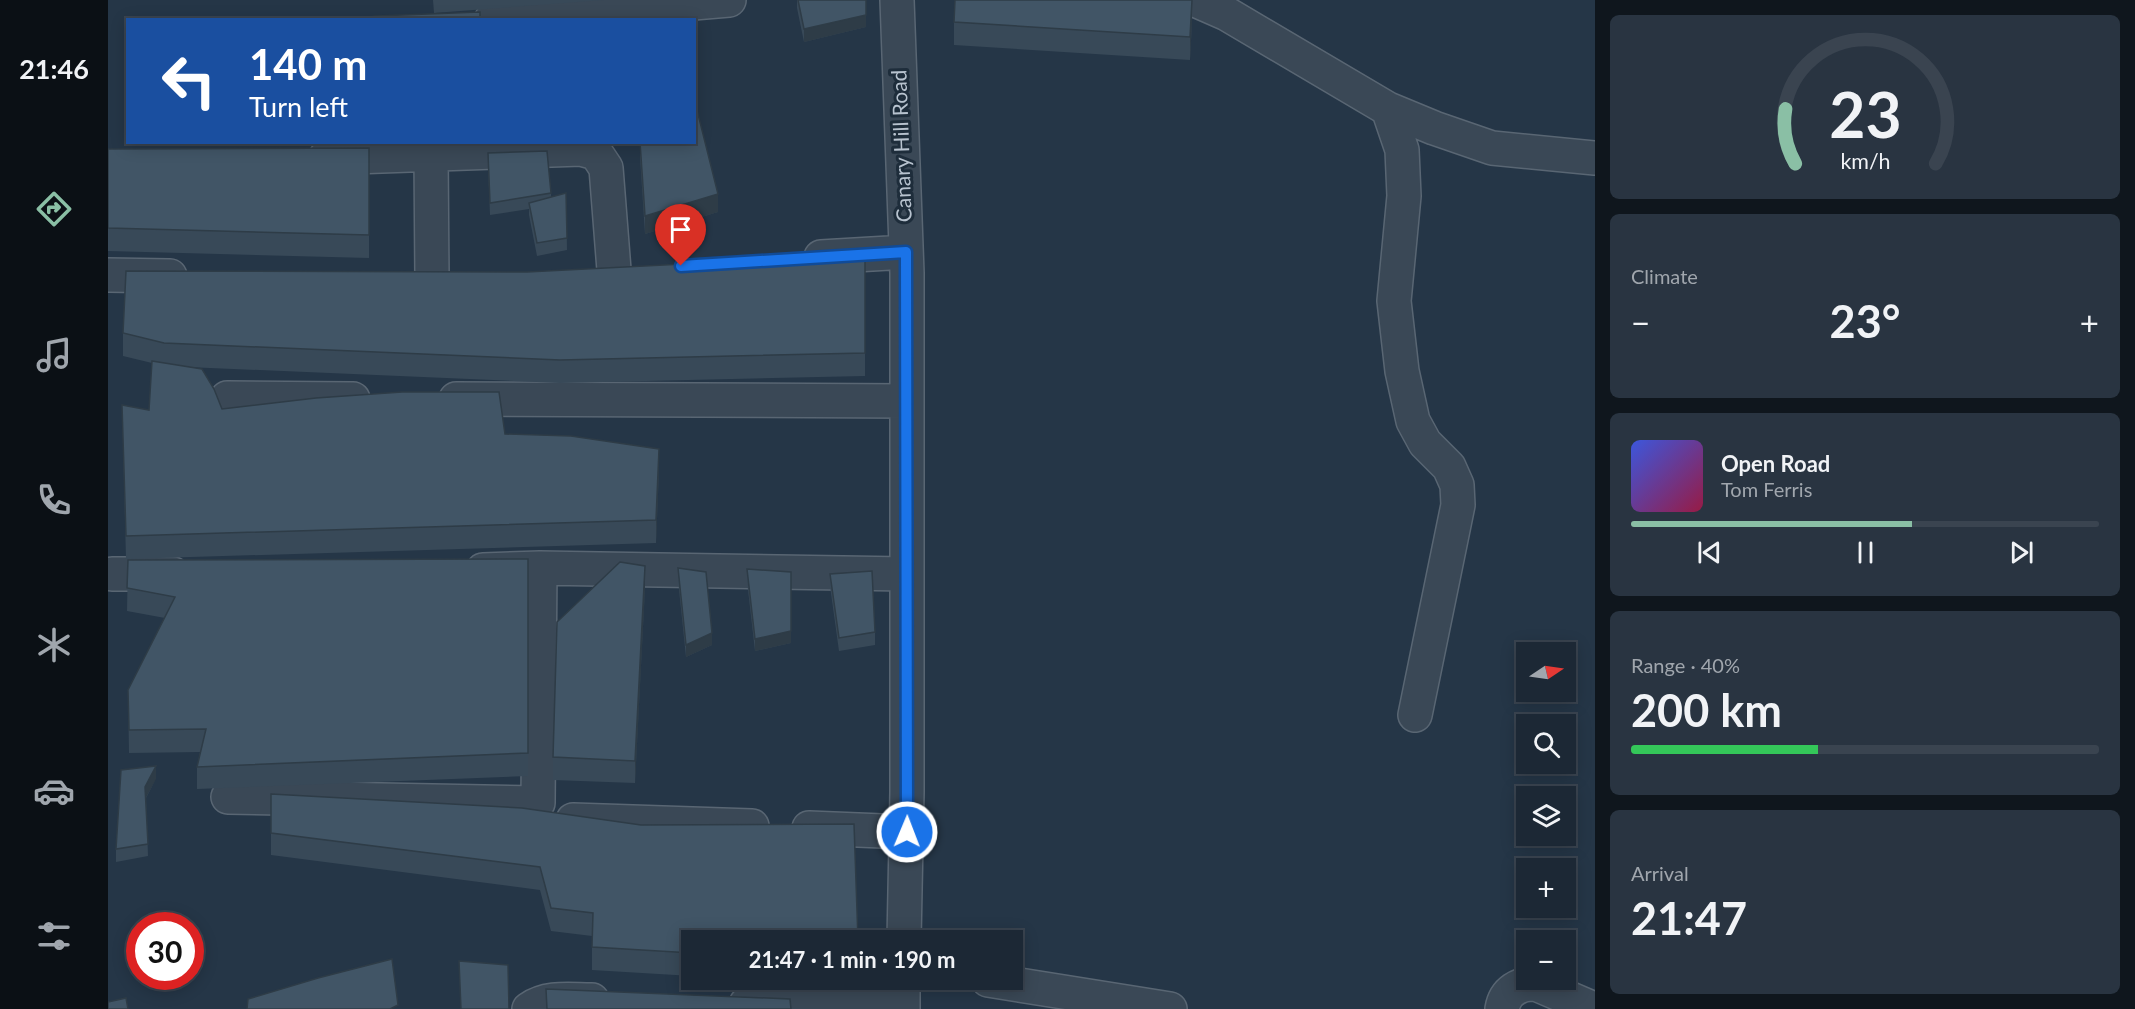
<!DOCTYPE html>
<html lang="en">
<head>
<meta charset="utf-8">
<style>
	body { margin:0; font-family:Lato,sans-serif; background:#293441; color:#f1f3f6; height:100vh; display:flex; flex-direction:column; font-size:22px; white-space:nowrap }
	* { box-sizing:border-box; margin:0 }
	p { font-size:20px; color:#a0a6ad }
	.icon { flex:none; width:33px; height:33px; fill:none; stroke:currentColor; stroke-width:2; stroke-linecap:round; stroke-linejoin:round }
	.map { position:relative; flex:1; overflow:hidden }
	.sheet { display:flex; flex-direction:column; gap:15px; padding:15px; background:#0f161d; width:540px }
	.sheet>* { flex:none }
	.banner { position:absolute; left:18px; top:18px; width:570px; height:126px; border-radius:0px; box-shadow:0 3px 15px #0003,0 0 0 2px #3a4450; background:#1a4fa0; color:#fff; overflow:hidden }
	.needle { width:39px; rotate:77deg }
	.tools { position:absolute; left:1408px; top:642px; display:grid; gap:12px }
	.tools a { display:grid; place-items:center; width:60px; height:60px; border-radius:0px; background:#1c2835; box-shadow:0 3px 15px #0003,0 0 0 2px #3a4450; font-size:30px }
	.speed { position:absolute; left:18px; top:912px; display:flex; gap:12px; font-size:30px; font-weight:700; text-align:center }
	.speed>* { display:grid; place-content:center; width:78px; height:78px; border-radius:50%; background:#1c2835; box-shadow:0 3px 15px #0003,0 0 0 2px #3a4450; line-height:1 }
	.speed .limit { border:9px solid #d22; background:#fff; color:#111 }
	.pin { position:absolute; display:grid; place-items:center; width:51px; height:51px; color:#fff; margin:-62px -26px; border-radius:50% 50% 50% 0; rotate:-45deg; box-shadow:0 0 6px #0007 }
	.pin .icon { rotate:45deg }
	.me { position:absolute; width:66px; margin:-33px; rotate:1deg; stroke-linejoin:round; filter:drop-shadow(0 0 4px #0008) }
	.turn { display:flex; align-items:center; gap:21px; height:126px; padding:0 24px; font-size:27px }
	.turn .icon { width:78px; height:78px; stroke-width:2.5 }
	.turn b { display:block; font-size:42px; line-height:51px }
	.big { font-size:45px; font-weight:700; line-height:1.1 }
	.sheet .tile { flex:1; display:flex; flex-direction:column; justify-content:center; gap:9px; min-width:0; padding:0 21px; border-radius:9px; background:#293441 }
	.sheet .dial { align-items:center; gap:0 }
	.dial svg { height:156px; overflow:visible; fill:none; stroke:#3a4450; stroke-width:7; stroke-linecap:round; text-anchor:middle }
	.dial text { fill:#f1f3f6; stroke:none }
	.song { display:flex; align-items:center; gap:18px }
	.cover { width:72px; height:72px; border-radius:9px; background:linear-gradient(135deg,hsl(230 70% 55%),hsl(340 70% 35%)) }
	.played { height:6px; border-radius:3px; background:linear-gradient(90deg,#8abfa5 60%,#3a4450 60%) }
	.keys { display:flex; justify-content:space-around; direction:ltr }
	.heat { display:flex; justify-content:space-between; align-items:center; font-size:33px; direction:ltr }
	.charge { height:9px; border-radius:4px; background:linear-gradient(90deg,#34c759 40%,#3a4450 0) }
	.trip { position:absolute; left:573px; top:930px; width:342px; height:60px; border-radius:0px; background:#1c2835; box-shadow:0 3px 15px #0003,0 0 0 2px #3a4450; font-weight:700; line-height:60px; text-align:center }
	main { display:flex; flex:1; min-height:0 }
	.tabs { display:flex; flex-direction:column; width:108px; justify-content:space-around; align-items:center; background:#0b1015; color:#a0a6ad }
	.tabs .icon { width:42px; height:42px }
	.tabs .current { color:#8abfa5 }
	.tabs b { font-size:27px; color:#f1f3f6 }
	.map>svg:first-child { display:block }
	.lines { fill:none; stroke-linecap:round; stroke-linejoin:round }
	.minor-casing { stroke:#596673; stroke-width:36 }
	.minor { stroke:#3a4856; stroke-width:33 }
	.wall { fill:#384958 }
	.shaded-wall { fill:#2e3c47 }
	.building { fill:#415566; stroke:#2e3c47; stroke-width:1.5 }
	.route-casing { stroke:#114b97; stroke-width:15 }
	.route { stroke:#1a73e8; stroke-width:10 }
	.labels { text-anchor:middle; stroke-width:6; stroke-linejoin:round; paint-order:stroke }
	.street-label { font-size:21px; fill:#b8c3cf; stroke:#1e2d3b }
</style>
</head>
<body>
<main>
<nav class="tabs">
<b>21:46</b>
<svg class="icon current" aria-label="directions" viewBox="0 0 24 24"><path d="M12 3l9 9-9 9-9-9zM9 14v-3h6M13 9l2 2-2 2"/></svg>
<svg class="icon" aria-label="music" viewBox="0 0 24 24"><path d="M9 18V5l10-2v13"/><circle cx="6" cy="18" r="3"/><circle cx="16" cy="16" r="3"/></svg>
<svg class="icon" aria-label="phone" viewBox="0 0 24 24"><path d="M5 4h4l2 5-3 2q2 4 5 5l2-3 5 2v4C11 20 4 13 5 4z"/></svg>
<svg class="icon" aria-label="climate" viewBox="0 0 24 24"><path d="M12 3v18M4 7l16 10M4 17L20 7"/></svg>
<svg class="icon" aria-label="car" viewBox="0 0 24 24"><path d="M5 17H2v-5l4-1 3-4h7l3 4 3 1v5h-3M9 17h6M6 11h13"/><circle cx="7" cy="17" r="2"/><circle cx="17" cy="17" r="2"/></svg>
<svg class="icon" aria-label="filters" viewBox="0 0 24 24"><path d="M4 7h16M4 17h16"/><circle cx="9" cy="7" r="2"/><circle cx="15" cy="17" r="2"/></svg>
</nav>
<div class="map">
<svg width="1487" height="1009" viewBox="0 0 1487 1009">
	<rect width="100%" height="100%" fill="#253647"/>
	<g class="lines">
		<defs>
			<path id="minor" d="M789,0L799,273V792L796,940
				M1087,0L1119,14L1280,109L1326,128L1384,148L1487,158
				M383,20L621,0
				M1280,109L1294,150L1296,196L1286,301L1294,371L1305,421L1317,443L1341,467L1349,485L1350,505L1307,715
				M323,154L324,278
				M217,158L473,149L488,153L498,168L506,270
				M713,257L798,252
				M0,275L62,276
				M119,398L245,399
				M348,399L799,401
				M375,570L432,568L799,574
				M4,574H65
				M120,797L430,803L432,568
				M465,820L644,826
				M701,828L799,832
				M880,980L1062,1009
				M638,1004L795,1009
				M421,1009C440,996 462,1000 484,1000
				M795,1009V980
				M1394,1009C1397,991 1411,983 1428,984L1486,1009"/>
		</defs>
		<!-- minor casing -->
		<use href="#minor" class="minor-casing"/>
		<!-- minor -->
		<use href="#minor" class="minor"/>
	</g>
	<!-- wall -->
	<path class="wall" d="M325,0H496L326,13Z
		M689,0H758V27L696,42L689,8Z
		M846,22H1084L1082,60L846,45Z
		M51,142H111L51,144Z
		M532,142L610,212L537,234L532,157Z
		M261,148V258L0,251V149Z
		M380,165L443,193V197L458,193L459,250L429,256L421,215V209L382,215Z
		M757,251V376L452,383L79,367L114,409L397,434L551,471L548,543L18,559L14,405L41,410L44,363L15,356V333L419,272L595,263Z
		M420,559V776L89,789V767L92,752L21,753L20,690L57,618L19,611L20,560Z
		M570,568L604,645L578,657L570,580Z
		M639,569L683,643L647,651L639,581Z
		M722,574L767,632V645L731,651L722,586Z
		M537,588L527,783L445,780V757Z
		M48,779L38,798L40,856L8,862V849Z
		M163,794L414,808L584,940V976L484,970V936L443,931L432,890L163,855Z
		M639,980H751V986Z"/>
	<!-- shaded-wall -->
	<path class="shaded-wall" d="M1084,0V22L1082,60V37Z
		M758,15V27L696,42V29Z
		M610,194V212L537,234V216Z
		M551,449V471L548,543V520Z
		M537,566V588L527,783V761Z
		M683,631V643L647,651V639Z
		M604,633V645L578,657V645Z
		M48,766V779L37,799V787Z"/>
	<!-- building -->
	<path class="building" d="M690,0H758V15L696,29Z
		M847,0H1084L1082,37L846,22Z
		M372,12V20H239L268,16Z
		M586,110H589L610,194L537,216L532,142H586Z
		M261,148V235L0,228V149Z
		M439,151L443,193L382,203L380,153Z
		M458,193L459,238L429,243L421,203Z
		M757,251V353L452,360L56,343L15,333L18,271L419,272L595,263Z
		M44,361L94,369L106,389L114,409L208,398L294,392H391L397,434L463,436L551,449L548,520L18,536L14,405L41,410Z
		M420,559V753L89,767L98,729L21,730L20,690L67,597L19,588L20,560Z
		M512,562L537,566L527,761L445,757L449,622Z
		M570,568L598,572L604,633L578,645Z
		M639,569L683,572V631L647,639Z
		M764,571L767,632L731,638L722,574Z
		M48,766L37,787L40,844L8,849L13,770Z
		M163,794L414,808L533,825L746,824L750,940H584V953L484,947L485,913L443,908L432,867L163,833Z
		M284,959L290,1005L282,1009H139L140,999L210,978Z
		M351,961L400,965L401,1009H353Z
		M438,989L682,999L683,1009H439Z
		M18,998L20,1009H0V1002Z"/>
	<g class="lines">
		<defs>
			<path id="route" d="M573,266L798,252L799,832"/>
		</defs>
		<!-- route casing -->
		<use href="#route" class="route-casing"/>
		<!-- route -->
		<use href="#route" class="route"/>
	</g>
	<g class="labels">
		<!-- street labels -->
		<g class="street-label">
			<text transform="translate(794 146) rotate(-92)" y="7">Canary Hill Road</text>
		</g>
	</g>
</svg>
<div class="tools">
<a><svg class="needle" viewBox="-14 -14 28 28"><path d="M0-13l5 13h-10z" fill="#e53935"/><path d="M0 13l5-13h-10z" fill="#a0a6ad"/></svg></a>
<a><svg class="icon" aria-label="search" viewBox="0 0 24 24"><circle cx="10" cy="10" r="6"/><path d="M15 15l6 6"/></svg></a>
<a><svg class="icon" aria-label="layers" viewBox="0 0 24 24"><path d="M12 4l9 5-9 5-9-5zM3 14l9 5 9-5"/></svg></a>
<a>+</a>
<a>−</a>
</div>
<div class="speed"><div class="limit">30</div></div>
<div class="pin" style="left:573px;top:266px;background:#d93025"><svg class="icon" aria-label="arrive" viewBox="0 0 24 24"><path d="M6 21V4h12l-3 4 3 4H6"/></svg></div>
<svg class="me" style="left:799px;top:832px" viewBox="-20 -20 40 40"><circle r="17" fill="#1a73e8" stroke="#fff" stroke-width="3"/><path d="M0-11L8 9 0 5-8 9z" fill="#fff"/></svg>
<div class="trip">21:47 · 1 min · 190 m</div>
<div class="banner">
<div class="turn"><svg class="icon" aria-label="left" viewBox="0 0 24 24"><path d="M17 20v-9H6M10 6l-5 5 5 5"/></svg><div><b>140 m</b>Turn left</div></div>
</div>
</div>
<section class="sheet">
<div class="tile dial"><svg viewBox="0 0 100 80">
<path d="M14 69A42 42 0 1 1 86 69"/>
<path d="M14 69A42 42 0 0 1 9 41" stroke="#8abfa5"/>
<text x="50" y="56" font-size="32" font-weight="700">23</text>
<text x="50" y="72" font-size="11">km/h</text>
</svg></div>
<div class="tile"><p>Climate</p>
<div class="heat"><a>−</a><b class="big">23°</b><a>+</a></div>
</div>
<div class="tile">
<div class="song"><i class="cover"></i><div><b>Open Road</b><p>Tom Ferris</p></div></div>
<div class="played"></div>
<div class="keys"><svg class="icon" aria-label="previous" viewBox="0 0 24 24"><path d="M18 5L8 12l10 7zM5 5v14"/></svg><svg class="icon" aria-label="pause" viewBox="0 0 24 24"><path d="M8 5v14M16 5v14"/></svg><svg class="icon" aria-label="next" viewBox="0 0 24 24"><path d="M6 5l10 7-10 7zM19 5v14"/></svg></div>
</div>
<div class="tile"><p>Range · 40%</p><b class="big">200 km</b><div class="charge"></div></div>
<div class="tile"><p>Arrival</p><b class="big">21:47</b></div>
</section>
</main>
</body>
</html>
